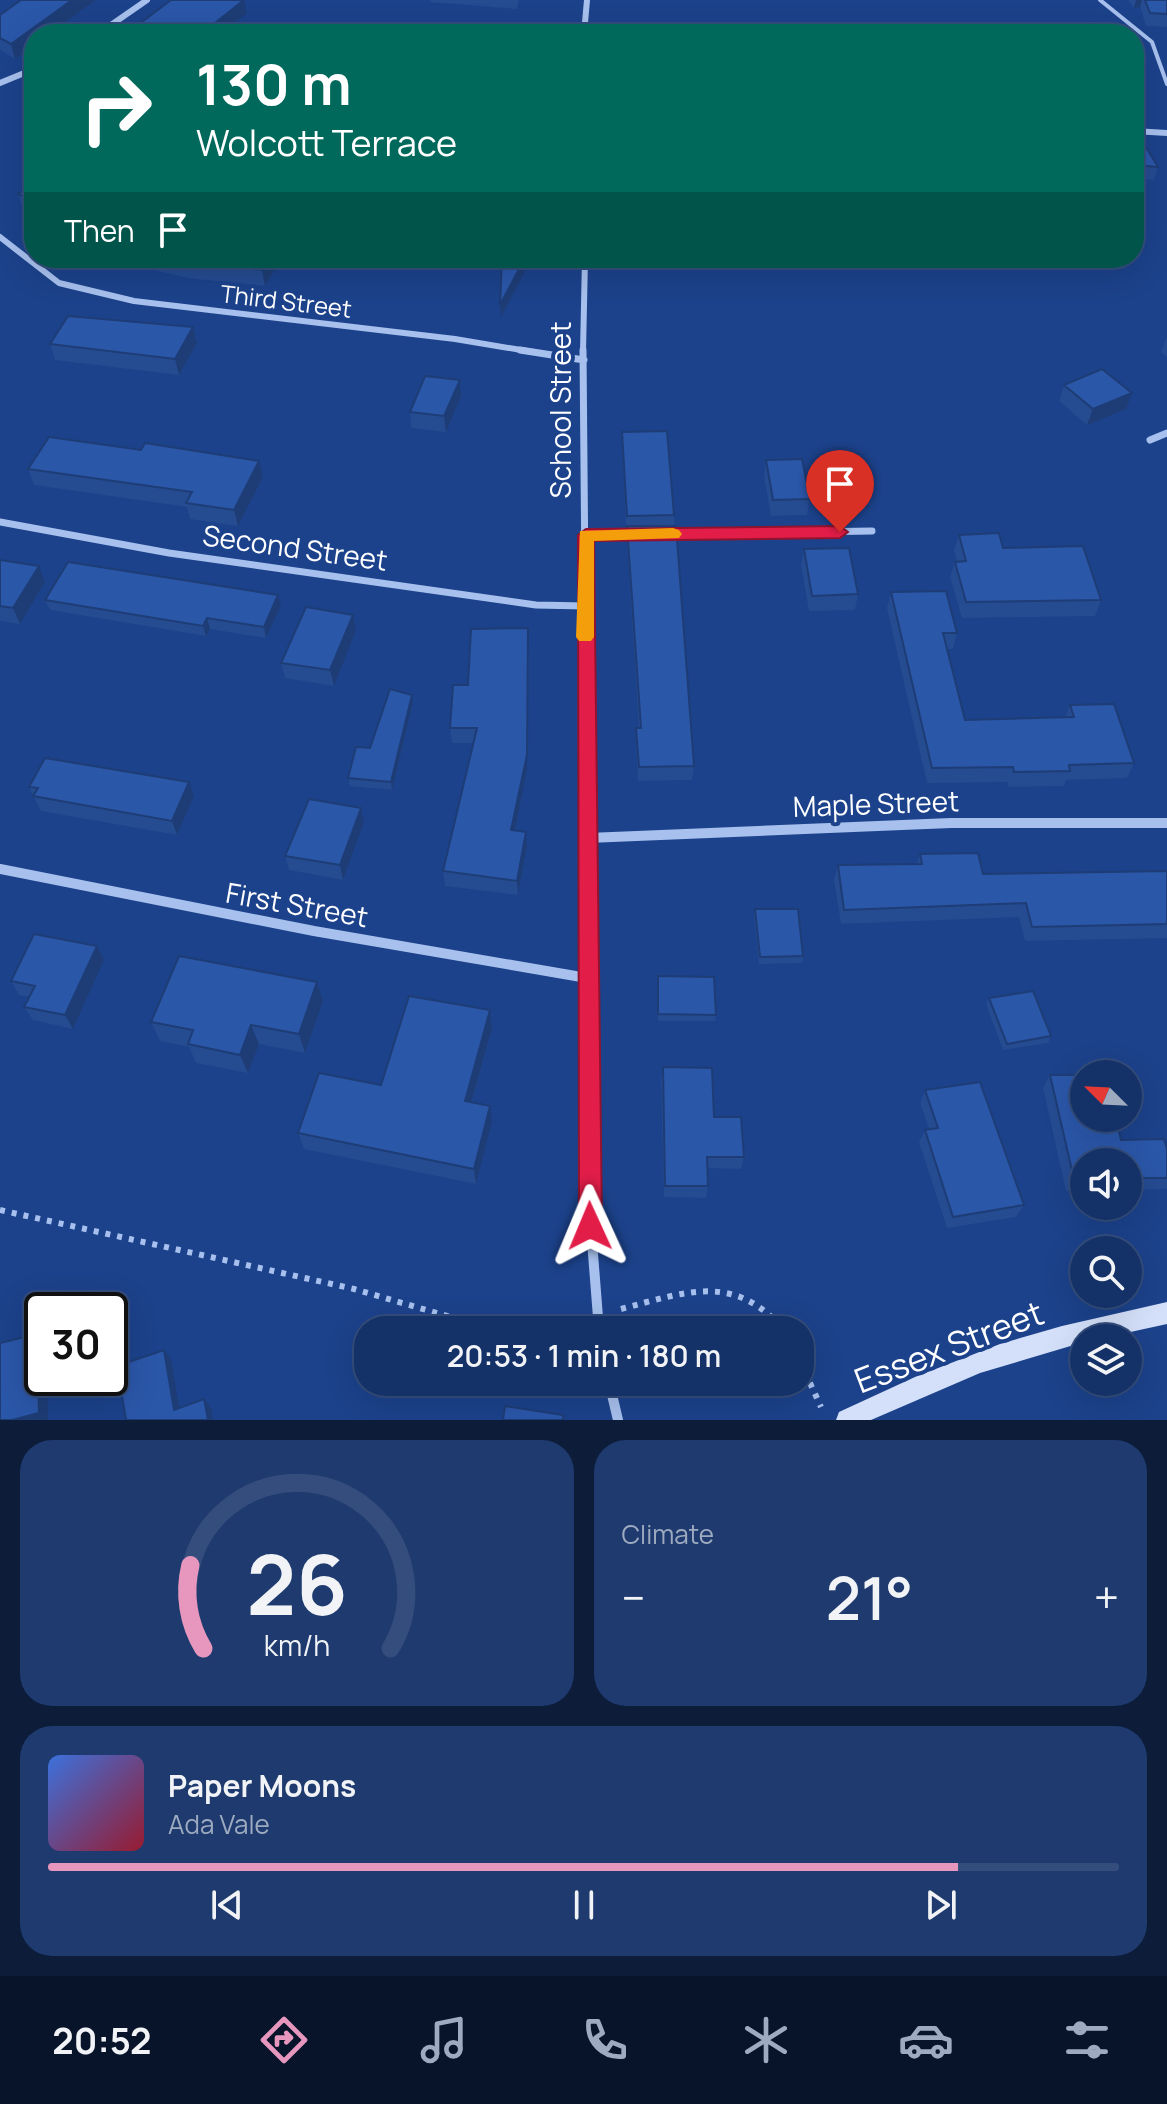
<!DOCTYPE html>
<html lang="en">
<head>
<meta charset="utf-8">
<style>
	body { margin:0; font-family:Manrope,sans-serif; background:#1e3a6e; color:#f1f3f6; height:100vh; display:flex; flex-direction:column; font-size:30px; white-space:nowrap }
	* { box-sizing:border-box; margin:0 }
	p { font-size:26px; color:#9daac0 }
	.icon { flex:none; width:44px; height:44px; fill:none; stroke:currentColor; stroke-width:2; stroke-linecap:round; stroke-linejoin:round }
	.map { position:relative; height:1420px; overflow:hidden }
	.side { display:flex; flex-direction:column; gap:20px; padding:20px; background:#0c1c39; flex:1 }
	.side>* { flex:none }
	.hud { position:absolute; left:24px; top:24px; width:1120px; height:244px; border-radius:32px; box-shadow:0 8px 32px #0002,0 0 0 2px #344d7c; background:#00695c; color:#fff; overflow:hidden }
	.needle { width:52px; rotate:294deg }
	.buttons { position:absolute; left:1070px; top:1060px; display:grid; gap:16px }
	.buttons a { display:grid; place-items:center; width:72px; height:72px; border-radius:50%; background:#153268; box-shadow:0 8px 32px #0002,0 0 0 2px #344d7c; font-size:40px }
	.speed { position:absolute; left:24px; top:1292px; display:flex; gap:16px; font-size:40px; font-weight:700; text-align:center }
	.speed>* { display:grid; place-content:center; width:104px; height:104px; border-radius:50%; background:#153268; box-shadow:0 8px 32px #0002,0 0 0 2px #344d7c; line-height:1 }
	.speed .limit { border:4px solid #111; border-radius:12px; background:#fff; color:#111 }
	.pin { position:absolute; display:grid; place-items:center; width:68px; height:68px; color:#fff; margin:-82px -34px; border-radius:50% 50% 50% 0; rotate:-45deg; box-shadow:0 0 8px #0007 }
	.pin .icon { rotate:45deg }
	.me { position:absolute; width:88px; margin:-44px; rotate:359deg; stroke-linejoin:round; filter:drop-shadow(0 0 6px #0008) }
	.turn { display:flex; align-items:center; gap:28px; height:168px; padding:0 40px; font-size:36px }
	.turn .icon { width:104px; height:104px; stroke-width:2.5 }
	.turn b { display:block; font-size:56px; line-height:68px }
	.then { display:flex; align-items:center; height:76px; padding:0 40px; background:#0003; gap:16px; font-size:30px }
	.big { font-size:60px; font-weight:600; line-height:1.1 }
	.side .tile { flex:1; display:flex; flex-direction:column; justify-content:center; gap:12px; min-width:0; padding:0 28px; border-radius:32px; background:#1e3a6e }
	.side .dial { align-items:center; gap:0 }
	.dial svg { height:208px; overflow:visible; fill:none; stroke:#344d7c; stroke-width:7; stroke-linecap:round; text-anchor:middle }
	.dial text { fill:#f1f3f6; stroke:none }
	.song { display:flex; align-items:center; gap:24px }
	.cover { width:96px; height:96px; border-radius:12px; background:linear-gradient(135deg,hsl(220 70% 55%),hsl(350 70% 35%)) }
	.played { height:8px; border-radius:4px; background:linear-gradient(90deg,#e797bd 85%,#344d7c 85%) }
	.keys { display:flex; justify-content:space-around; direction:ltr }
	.heat { display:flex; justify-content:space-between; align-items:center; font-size:44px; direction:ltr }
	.side .tiles { flex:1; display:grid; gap:20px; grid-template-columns:1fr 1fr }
	.tile:last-child { grid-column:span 2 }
	.trip { position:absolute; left:354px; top:1316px; width:460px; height:80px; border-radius:32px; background:#153268; box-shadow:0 8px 32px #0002,0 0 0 2px #344d7c; font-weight:600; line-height:80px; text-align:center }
	.menu { display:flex; height:128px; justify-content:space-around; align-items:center; background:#08142a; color:#9daac0 }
	.menu .icon { width:56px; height:56px }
	.menu .current { color:#e797bd }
	.menu b { font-size:36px; color:#f1f3f6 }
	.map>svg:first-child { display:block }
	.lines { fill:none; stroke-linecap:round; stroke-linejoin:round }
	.path { stroke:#a7c0ed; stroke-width:6; stroke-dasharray:5 7; stroke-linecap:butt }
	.lane { stroke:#a7c0ed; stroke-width:4 }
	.street-far2 { stroke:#a7c0ed; stroke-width:6 }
	.street-far1 { stroke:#a7c0ed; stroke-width:7 }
	.street { stroke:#a7c0ed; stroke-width:10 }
	.secondary { fill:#d4e0f9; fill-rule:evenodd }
	.wall { fill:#254b91 }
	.shaded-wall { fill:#1e3d76 }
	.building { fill:#2b57a9; stroke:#1e3d76; stroke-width:2 }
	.route { fill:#e11d48; stroke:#92132f; stroke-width:2 }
	.slow { fill:#f59e0b }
	.labels { text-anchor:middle; stroke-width:8; stroke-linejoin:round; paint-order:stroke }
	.far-street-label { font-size:24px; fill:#fff; stroke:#1c428b }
	.street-label { font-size:28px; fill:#fff; stroke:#1c428b }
	.near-street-label { font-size:34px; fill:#fff; stroke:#1c428b }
</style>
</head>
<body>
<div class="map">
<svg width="1167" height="1420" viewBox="0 0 1167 1420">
	<rect width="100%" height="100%" fill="#1c428b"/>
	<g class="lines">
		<!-- path -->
		<path class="path" d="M0,1210L354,1289L485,1327L514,1330
			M621,1309C686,1292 734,1272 784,1330
			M520,1330L576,1320
			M800,1361L821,1407"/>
		<!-- lane -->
		<path class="lane" d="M1100,0L1152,42L1167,84"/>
		<!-- street-far2 -->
		<path class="street-far2" d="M98,34L147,0
			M584,34L587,0
			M0,83L34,69
			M1134,131L1167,133
			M0,237L59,283L134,301L455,339L533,352
			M583,352L585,258"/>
		<!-- street-far1 -->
		<path class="street-far1" d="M520,350L584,360
			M583,350L587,813
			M1150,440L1167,433
			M0,522L169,553L536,605L585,606
			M669,534L872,531
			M586,535L635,534"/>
		<!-- street -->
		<path class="street" d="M587,811L589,1203L599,1330
			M588,838L951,823H1167
			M0,869L314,931L587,978
			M609,1382L618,1420"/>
		<!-- secondary -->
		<path class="secondary" d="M1167,1302V1324L1103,1338H1084V1342L980,1373L871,1420H836L839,1412L915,1377L1000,1344L1062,1326Z"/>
	</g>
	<!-- wall -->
	<path class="wall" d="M21,0H96L15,59L0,50V15Z
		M430,0H519L517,9L430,2Z
		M1128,0H1167V27L1146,26L1140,7L1134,8Z
		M247,13L222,34H126Z
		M1134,127L1158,167L1154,180L1134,178Z
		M34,184V214L23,209L18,194Z
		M103,258H282L265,286L188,278Z
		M193,327L197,343L179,375L55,360L50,344Z
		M1167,336V357L1161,352Z
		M460,380L461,396L446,432L411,428L410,412Z
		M1064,385L1126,409L1087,425L1059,401Z
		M622,432L674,515V526L694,766L692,780L638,781L636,742V728H639L627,541V528H626Z
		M766,460L810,499L807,515L771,516L764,476Z
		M28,469L263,477L238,526L190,519L187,507L34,485Z
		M959,535L1003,548L1101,600L1095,616L962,618L950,577L955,562H957L954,550Z
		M804,549L858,594L855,610L809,611L801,565Z
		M0,560L45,582L20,624L0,621Z
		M891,592L957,633L953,649H947L965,720L1065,718L1070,705L1134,763L1127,778L1066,780L1064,786L1009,787L1007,782L927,783L887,608Z
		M45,600L281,606L266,638L210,629L206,636L50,610Z
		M528,628L527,770L515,831L526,832L527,846L518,895L445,886L443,871L474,743H452L450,728L468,685Z
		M356,630L334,686L285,678L281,663Z
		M412,695L413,702L392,790L350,786L348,778Z
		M29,787L194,796L177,835L41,811Z
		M364,822L343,880L289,870L285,856Z
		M920,854L983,874L1167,871V938L1025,941L1019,917L841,924L834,880L838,865L917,864Z
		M755,909L803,956L802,963L759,964L754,917Z
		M97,946L104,960L73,1029L33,1020L24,1007L30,997L19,995L11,981Z
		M658,976L716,1015L715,1021H658Z
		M317,982L323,1001L305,1053L259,1044L248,1073L196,1063L189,1047L160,1041L151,1022Z
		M989,998L1051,1036L1048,1043L1003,1050L986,1004Z
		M490,1010L492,1028L472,1102L492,1122L476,1184L304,1149L298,1133L381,1085Z
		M663,1067L714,1117L744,1157L741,1169L707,1168L708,1186L706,1198L664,1197L661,1080Z
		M1050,1075L1084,1118L1121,1140L1167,1149V1188L1166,1189L1128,1190V1162H1084V1191H1066L1043,1088Z
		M925,1090L1024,1205L1016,1217L947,1228L919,1142L925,1130L929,1129L920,1103Z"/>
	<!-- shaded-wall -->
	<path class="shaded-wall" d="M72,0H96L49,34H34V45L15,59L11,44Z
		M244,0L247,13L222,34H207L206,30Z
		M1136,0H1142L1140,7L1134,8Z
		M186,25L188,34H172Z
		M269,258H282L265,286L262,270Z
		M525,258H532L501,317L500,305Z
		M193,327L197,343L179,375L175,359Z
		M460,380L461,396L446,432L444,416Z
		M1132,393L1126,409L1087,425L1093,409Z
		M259,461L263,477L238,526L234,510Z
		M39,566L45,582L20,624L13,608Z
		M278,595L281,606L266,638L264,627Z
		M353,615L356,630L334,686L330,670Z
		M207,618L210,629L206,636L203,626Z
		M528,628L527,770L512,845L511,830Z
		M412,695L413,702L392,790L391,782Z
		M189,782L194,796L177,835L172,821Z
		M361,808L364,822L343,880L340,865Z
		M526,832L527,846L518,895L517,881Z
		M97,946L104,960L73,1029L65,1015Z
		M317,982L323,1001L305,1053L299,1034Z
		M490,1010L492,1028L467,1118L465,1101Z
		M251,1025L259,1044L248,1073L240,1055Z
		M490,1106L492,1122L476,1184L474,1169Z
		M37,1334L42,1339V1378H47L48,1420H12Z
		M164,1350L171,1359L181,1418L174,1410Z
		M204,1399L211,1408L213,1420H208Z"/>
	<!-- building -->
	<path class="building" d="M21,0H72L11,44L0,38V15Z
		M171,0H244L206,30L186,25L172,34H126Z
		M1145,0H1167V14L1150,13Z
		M1134,127L1158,167L1134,165Z
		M34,184V201L18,194Z
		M165,258H269L262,270L184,262Z
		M502,258H525L500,305Z
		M68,316L193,327L175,359L50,344Z
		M1102,369L1132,393L1093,409L1064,385Z
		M425,376L460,380L444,416L410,412Z
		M667,431L674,515L627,516L622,432Z
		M49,437L141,450L145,443L259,461L234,510L186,503L192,492L28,469Z
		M802,459L810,499L773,500L766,460Z
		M627,526H676L694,766L639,767L636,728H641Z
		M999,533L1003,548L1083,546L1101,600L966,602L955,562L966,561L959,535Z
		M849,548L858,594L812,596L804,549Z
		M0,560L39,566L13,608L0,606Z
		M68,562L278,595L264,627L207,618L203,626L45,600Z
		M946,591L957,633H943L965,720L1074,717L1070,705L1114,704L1134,763L1069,765L1070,771L1014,772L1013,767L932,768L891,592Z
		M306,607L353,615L330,670L281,663Z
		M528,628L527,755L511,830L526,832L517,881L443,871L477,728H450L453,685H468L471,629Z
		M390,689L412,695L391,782L348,778L356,747L370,748Z
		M45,758L189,782L172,821L33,796L38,788L29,787Z
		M309,799L361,808L340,865L285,856Z
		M978,853L983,874L1167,871V924L1032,927L1026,903L844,910L838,865L922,864L920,854Z
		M755,909H798L803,956L760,957Z
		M34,934L97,946L65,1015L24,1007L35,986L11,981Z
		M179,956L317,982L299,1034L251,1025L240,1055L188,1044L193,1030L151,1022Z
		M658,976L714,977L716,1015L658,1014Z
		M1033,991L1051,1036L1007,1044L989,998Z
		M409,996L490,1010L465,1101L490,1106L474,1169L298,1133L319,1073L381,1085Z
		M663,1067L712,1068L714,1117H741L744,1157H707L708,1186H665Z
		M1050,1075H1083L1084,1118H1116L1121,1140L1164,1139L1167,1149V1178H1128V1162H1084V1179H1074Z
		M980,1082L1024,1205L953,1217L925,1130L938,1128L925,1090Z
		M37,1334L39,1413L12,1420H0V1343Z
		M164,1350L174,1410L204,1399L208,1420H126L117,1366Z
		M505,1406L563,1415V1420H503Z"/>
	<!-- route -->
	<path class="route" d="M840,526L848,532L840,538L594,541L602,1226L598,1235L590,1238L582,1235L579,1226L578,535L586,529Z"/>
	<!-- slow -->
	<path class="slow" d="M673,528L679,530L682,534L679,538L594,541V637L591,641H579L576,637L580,531Z"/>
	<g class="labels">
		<!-- far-street labels -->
		<g class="far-street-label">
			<text transform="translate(286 302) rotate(7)" y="8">Third Street</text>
		</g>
		<!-- street labels -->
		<g class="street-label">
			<text transform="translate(561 410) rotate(-90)" y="10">School Street</text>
			<text transform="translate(295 548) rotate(8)" y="10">Second Street</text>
			<text transform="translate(876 804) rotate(-2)" y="10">Maple Street</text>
			<text transform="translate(297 905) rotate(10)" y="10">First Street</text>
		</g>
		<!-- near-street labels -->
		<g class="near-street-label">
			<text transform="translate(949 1347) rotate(-21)" y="12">Essex Street</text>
		</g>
	</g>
</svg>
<div class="buttons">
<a><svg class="needle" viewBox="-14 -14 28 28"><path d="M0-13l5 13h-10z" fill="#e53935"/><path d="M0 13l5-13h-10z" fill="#9daac0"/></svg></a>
<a><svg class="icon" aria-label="sound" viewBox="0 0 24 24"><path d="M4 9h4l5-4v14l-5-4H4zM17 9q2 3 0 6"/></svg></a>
<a><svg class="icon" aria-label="search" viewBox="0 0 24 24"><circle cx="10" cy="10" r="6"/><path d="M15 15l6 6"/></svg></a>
<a><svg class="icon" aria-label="layers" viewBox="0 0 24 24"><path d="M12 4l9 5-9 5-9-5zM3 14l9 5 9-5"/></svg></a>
</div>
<div class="speed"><div class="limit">30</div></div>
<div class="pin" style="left:840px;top:532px;background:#d93025"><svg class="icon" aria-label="arrive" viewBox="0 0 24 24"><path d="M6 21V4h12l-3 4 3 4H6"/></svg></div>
<svg class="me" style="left:590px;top:1226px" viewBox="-20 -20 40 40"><path d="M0-17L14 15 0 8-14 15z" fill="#e11d48" stroke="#fff" stroke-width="4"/></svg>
<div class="trip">20:53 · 1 min · 180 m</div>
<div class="hud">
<div class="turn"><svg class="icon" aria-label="right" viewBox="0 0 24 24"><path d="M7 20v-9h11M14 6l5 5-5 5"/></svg><div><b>130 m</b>Wolcott Terrace</div></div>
<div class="then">Then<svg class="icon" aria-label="arrive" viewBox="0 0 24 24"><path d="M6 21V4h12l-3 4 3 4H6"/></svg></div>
</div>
</div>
<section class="side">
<div class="tiles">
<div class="tile dial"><svg viewBox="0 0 100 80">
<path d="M14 69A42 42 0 1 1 86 69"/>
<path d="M14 69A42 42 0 0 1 9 37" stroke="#e797bd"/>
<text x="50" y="56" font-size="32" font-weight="700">26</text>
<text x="50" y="72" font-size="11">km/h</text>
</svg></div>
<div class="tile"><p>Climate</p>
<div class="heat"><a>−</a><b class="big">21°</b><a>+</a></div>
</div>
<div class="tile">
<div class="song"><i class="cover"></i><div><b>Paper Moons</b><p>Ada Vale</p></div></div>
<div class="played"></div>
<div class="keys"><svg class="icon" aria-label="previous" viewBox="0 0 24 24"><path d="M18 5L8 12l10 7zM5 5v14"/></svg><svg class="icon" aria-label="pause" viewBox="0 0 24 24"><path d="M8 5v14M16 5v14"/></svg><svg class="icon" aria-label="next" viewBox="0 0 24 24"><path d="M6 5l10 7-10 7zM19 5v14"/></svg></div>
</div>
</div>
</section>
<nav class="menu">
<b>20:52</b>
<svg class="icon current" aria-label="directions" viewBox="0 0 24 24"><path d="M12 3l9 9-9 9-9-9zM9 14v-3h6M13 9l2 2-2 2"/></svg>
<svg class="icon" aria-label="music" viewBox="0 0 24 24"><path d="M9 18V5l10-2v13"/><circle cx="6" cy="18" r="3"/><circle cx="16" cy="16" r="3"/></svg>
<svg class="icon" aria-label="phone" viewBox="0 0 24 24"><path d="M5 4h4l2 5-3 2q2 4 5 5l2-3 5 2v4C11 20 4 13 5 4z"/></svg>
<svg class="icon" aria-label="climate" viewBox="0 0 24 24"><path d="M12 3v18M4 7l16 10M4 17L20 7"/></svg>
<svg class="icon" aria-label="car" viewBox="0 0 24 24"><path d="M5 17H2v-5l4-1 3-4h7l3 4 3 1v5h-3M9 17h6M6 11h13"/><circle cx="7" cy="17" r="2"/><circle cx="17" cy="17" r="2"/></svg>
<svg class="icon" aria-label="filters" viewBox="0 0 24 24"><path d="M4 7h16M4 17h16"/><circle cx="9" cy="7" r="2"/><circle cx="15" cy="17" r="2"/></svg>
</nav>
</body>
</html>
